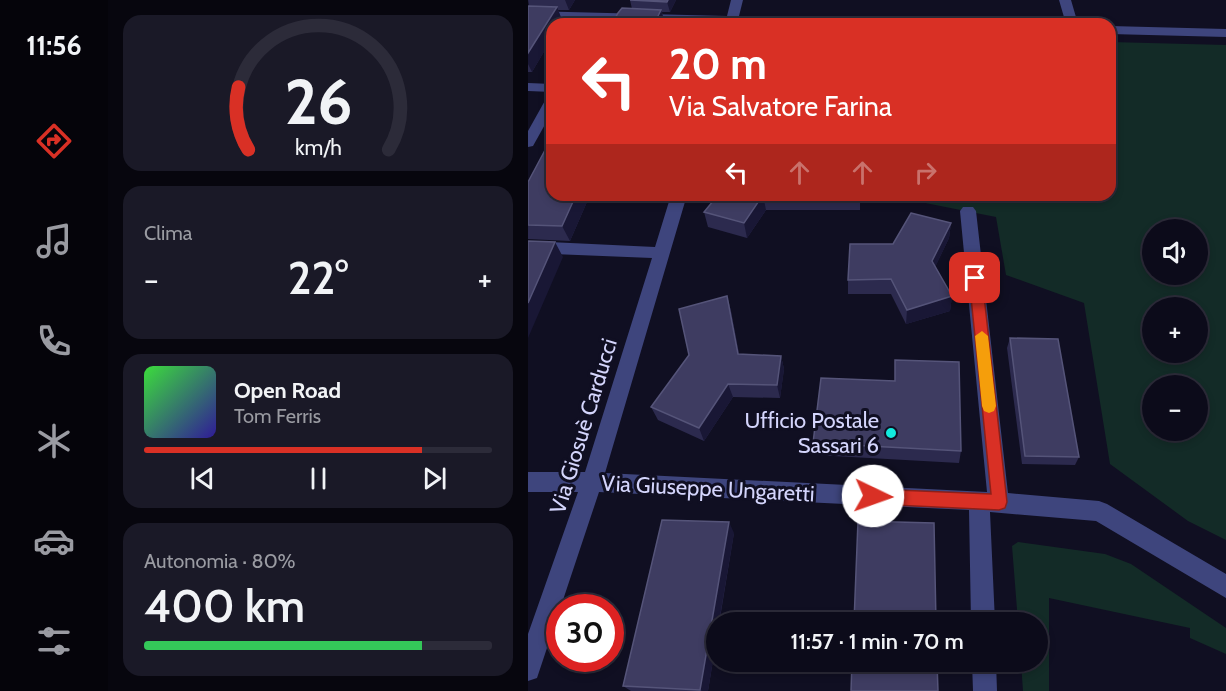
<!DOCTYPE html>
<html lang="it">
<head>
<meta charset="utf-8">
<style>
	body { margin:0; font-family:Cabin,sans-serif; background:#1a1927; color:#f1f3f6; height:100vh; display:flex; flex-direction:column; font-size:22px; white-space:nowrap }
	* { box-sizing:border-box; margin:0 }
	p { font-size:20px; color:#9a9ba2 }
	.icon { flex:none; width:33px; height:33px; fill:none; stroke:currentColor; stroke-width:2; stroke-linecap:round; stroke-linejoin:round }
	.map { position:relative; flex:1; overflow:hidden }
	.details { display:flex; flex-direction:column; gap:15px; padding:15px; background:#07060e; width:420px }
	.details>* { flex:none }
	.hud { position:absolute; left:18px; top:18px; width:570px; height:183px; border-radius:18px; box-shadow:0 3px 9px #0003,0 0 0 2px #2c2b39; background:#d93025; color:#fff; overflow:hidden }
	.buttons { position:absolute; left:614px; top:219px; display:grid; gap:12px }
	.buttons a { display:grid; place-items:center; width:66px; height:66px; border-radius:50%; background:#0c0b1a; box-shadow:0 3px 9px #0003,0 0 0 2px #2c2b39; font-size:30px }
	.speed { position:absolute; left:18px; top:594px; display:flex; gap:12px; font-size:30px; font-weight:700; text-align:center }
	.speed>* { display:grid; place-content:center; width:78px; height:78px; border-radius:50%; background:#0c0b1a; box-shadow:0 3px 9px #0003,0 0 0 2px #2c2b39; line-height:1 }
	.speed .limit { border:9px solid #d22; background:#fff; color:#111 }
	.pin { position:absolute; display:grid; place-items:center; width:51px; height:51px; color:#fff; margin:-26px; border-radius:12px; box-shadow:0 3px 9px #0006 }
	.me { position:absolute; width:66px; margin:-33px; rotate:93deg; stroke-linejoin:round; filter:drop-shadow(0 0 4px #0008) }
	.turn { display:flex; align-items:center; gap:21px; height:126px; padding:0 24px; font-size:27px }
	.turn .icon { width:78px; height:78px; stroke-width:2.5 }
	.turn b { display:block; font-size:42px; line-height:51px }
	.lanes { display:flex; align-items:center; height:57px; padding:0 24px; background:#0003; justify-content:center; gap:30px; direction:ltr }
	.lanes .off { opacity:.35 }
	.big { font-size:45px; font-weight:600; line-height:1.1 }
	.details .tile { flex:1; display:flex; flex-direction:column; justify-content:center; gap:9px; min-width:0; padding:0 21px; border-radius:18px; background:#1a1927 }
	.details .dial { align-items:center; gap:0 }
	.dial svg { height:156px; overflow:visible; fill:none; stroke:#2c2b39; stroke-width:7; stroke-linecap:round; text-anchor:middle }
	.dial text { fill:#f1f3f6; stroke:none }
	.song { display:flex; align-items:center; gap:18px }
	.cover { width:72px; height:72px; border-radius:9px; background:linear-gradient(135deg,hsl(120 70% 55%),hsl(250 70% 35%)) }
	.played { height:6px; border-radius:3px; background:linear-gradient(90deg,#d93025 80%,#2c2b39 80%) }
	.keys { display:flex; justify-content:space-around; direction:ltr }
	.heat { display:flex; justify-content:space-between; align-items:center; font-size:33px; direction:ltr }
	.charge { height:9px; border-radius:4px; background:linear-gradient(90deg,#34c759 80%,#2c2b39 0) }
	.trip { position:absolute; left:178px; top:612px; width:342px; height:60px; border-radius:30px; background:#0c0b1a; box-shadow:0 3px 9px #0003,0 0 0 2px #2c2b39; font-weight:600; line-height:60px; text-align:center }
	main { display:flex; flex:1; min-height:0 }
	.tab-bar { display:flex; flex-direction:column; width:108px; justify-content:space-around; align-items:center; background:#05040a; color:#9a9ba2 }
	.tab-bar .icon { width:42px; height:42px }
	.tab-bar .active { color:#d93025 }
	.tab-bar b { font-size:27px; color:#f1f3f6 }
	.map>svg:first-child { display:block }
	.green { fill:#132b27; fill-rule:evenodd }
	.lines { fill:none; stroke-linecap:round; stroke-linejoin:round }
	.minor { fill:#3e457d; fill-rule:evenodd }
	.wall { fill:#2c2a4e }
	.shaded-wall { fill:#191735 }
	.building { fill:#3e3c61; stroke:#555479; stroke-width:1.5 }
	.route { fill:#d93025; stroke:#8d1f18; stroke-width:1.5 }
	.slow { fill:#f59e0b }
	.poi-dot { fill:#12eade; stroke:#100f22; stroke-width:2 }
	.labels { text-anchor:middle; stroke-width:6; stroke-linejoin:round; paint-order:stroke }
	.poi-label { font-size:22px; fill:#d4d5fc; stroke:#100f22; text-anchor:end }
	.street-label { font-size:22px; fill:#d4d5fc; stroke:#100f22 }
</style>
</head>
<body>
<main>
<nav class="tab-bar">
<b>11:56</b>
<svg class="icon active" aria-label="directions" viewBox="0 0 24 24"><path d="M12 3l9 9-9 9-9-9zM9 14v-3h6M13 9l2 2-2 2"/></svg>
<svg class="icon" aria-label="music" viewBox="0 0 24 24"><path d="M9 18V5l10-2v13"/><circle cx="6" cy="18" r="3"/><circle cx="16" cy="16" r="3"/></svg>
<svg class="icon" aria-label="phone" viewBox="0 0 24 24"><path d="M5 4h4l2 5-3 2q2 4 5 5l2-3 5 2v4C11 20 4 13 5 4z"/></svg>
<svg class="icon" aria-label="climate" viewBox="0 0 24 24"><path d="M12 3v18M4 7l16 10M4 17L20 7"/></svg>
<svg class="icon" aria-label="car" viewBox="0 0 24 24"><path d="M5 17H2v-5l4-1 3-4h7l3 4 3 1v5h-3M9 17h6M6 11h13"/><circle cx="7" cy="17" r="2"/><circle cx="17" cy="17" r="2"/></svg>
<svg class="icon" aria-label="filters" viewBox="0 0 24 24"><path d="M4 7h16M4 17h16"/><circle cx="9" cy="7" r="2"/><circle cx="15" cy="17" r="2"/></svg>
</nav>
<section class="details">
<div class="tile dial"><svg viewBox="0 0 100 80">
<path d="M14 69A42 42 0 1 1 86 69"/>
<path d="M14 69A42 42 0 0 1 9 37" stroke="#d93025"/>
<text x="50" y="56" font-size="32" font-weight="700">26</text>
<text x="50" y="72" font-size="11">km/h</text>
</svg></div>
<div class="tile"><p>Clima</p>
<div class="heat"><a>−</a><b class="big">22°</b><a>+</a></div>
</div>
<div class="tile">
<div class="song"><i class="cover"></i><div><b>Open Road</b><p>Tom Ferris</p></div></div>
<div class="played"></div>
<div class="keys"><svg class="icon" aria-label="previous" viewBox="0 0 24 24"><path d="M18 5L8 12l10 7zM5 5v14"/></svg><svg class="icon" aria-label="pause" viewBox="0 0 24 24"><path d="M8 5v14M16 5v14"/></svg><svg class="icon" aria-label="next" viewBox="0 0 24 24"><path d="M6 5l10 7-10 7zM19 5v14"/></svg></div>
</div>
<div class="tile"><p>Autonomia · 80%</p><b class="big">400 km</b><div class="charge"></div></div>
</section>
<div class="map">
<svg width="698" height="691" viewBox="0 0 698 691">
	<rect width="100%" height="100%" fill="#100f22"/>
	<!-- green -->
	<path class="green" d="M582,42L698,45V540L660,521L582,464L556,303L478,275L468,217L357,195H582ZM624,230H669V274H624ZM624,308H669V352H624ZM624,386H669V430H624Z
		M490,542L577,554L603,564L698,628V654L662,638V628L521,598V691H495L493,662H510V622H490L484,546Z"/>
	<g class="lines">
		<!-- minor -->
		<path class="minor" d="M203,0H215L211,16L383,20L389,24H197L0,17V11L199,16Z
			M531,0H543L550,24H538Z
			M582,26L698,29V37L582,34Z
			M0,83L24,84V92L0,91Z
			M24,96V112L5,146L0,147V131L19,97Z
			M143,195H159L77,473L459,492L432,211L435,207H445L448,211L480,493L571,501L579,504L698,574V598L568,521L462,512L467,622H443L441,510L71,492L9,678L0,681V634L50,492H0V472H57L124,258L0,253V241L127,247Z
			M444,662H468L469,691H445Z"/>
	</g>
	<!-- wall -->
	<path class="wall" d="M0,0H47L41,10H30L34,20L32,24H24V38L4,72H0V6H1Z
		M102,0H148L142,12H134L137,24L104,9Z
		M0,182L24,195H62L42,241L0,239Z
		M190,195H332V210H238L219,238L180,227L176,212Z
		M423,223L421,238L407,267L424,296L422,311L378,324L363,294H320V280L365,244Z
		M199,296L203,311L211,354L253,356L256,369L252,398L205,397L176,441L130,420L123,407L161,355Z
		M482,338L551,457L547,465L494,464L479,348Z
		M285,443L433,451L431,463L287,455Z
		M206,533L180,691H103L95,686Z"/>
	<!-- shaded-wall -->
	<path class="shaded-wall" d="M37,0H47L41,10Z
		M140,0H148L142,12L139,2Z
		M29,7L34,20L32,24H24V38L4,72L0,64V53Z
		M133,10L137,24H126Z
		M48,195H62L42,241L34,226Z
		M235,195L238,210L219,238L216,223Z
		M423,223L421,238L403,276L404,261Z
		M27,242L35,257L0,338V303Z
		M199,296L203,311L214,368L210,354Z
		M424,296L422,311L378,324L379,310Z
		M253,356L256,369L252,398L249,385Z
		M200,384L205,397L176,441L171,428Z
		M201,522L206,533L191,622H189V635L180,691H174L172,690Z"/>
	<!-- building -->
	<path class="building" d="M102,0H140L139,2Z
		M0,6L29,7L0,53Z
		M94,8L133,10L126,24H84L90,13Z
		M24,137V195H48L34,226L0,225V182Z
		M190,195H235L216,223L176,212Z
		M383,213L423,223L404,261L424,296L379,310L363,279L320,280L322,244H365Z
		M0,241L27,242L0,303Z
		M199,296L210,354L253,356L249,385L200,384L171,428L123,407L161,355L151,309Z
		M482,338L530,339L551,457L497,456Z
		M367,360L431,362L433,451L285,443L293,378L367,381Z
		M134,520L201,522L172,690L95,686Z
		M330,521L406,523L408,622H326Z
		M324,662H409L410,691H323Z"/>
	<!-- route -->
	<path class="route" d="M447,274L454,278L479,502L477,508L471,510L345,504L339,501L337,496L339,491L345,489L463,494L441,278Z"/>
	<!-- slow -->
	<path class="slow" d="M454,331L460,336L468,406L466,411L461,413L456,411L454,406L447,336Z"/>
	<!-- markers -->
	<circle class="poi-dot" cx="363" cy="433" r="6"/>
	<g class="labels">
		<!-- poi labels -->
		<g class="poi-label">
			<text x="351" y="428">Ufficio Postale<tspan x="351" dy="25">Sassari 6</tspan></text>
		</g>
		<!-- street labels -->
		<g class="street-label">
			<text transform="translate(55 426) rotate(-73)" y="8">Via Giosuè Carducci</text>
			<text transform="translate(180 488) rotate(3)" y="8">Via Giuseppe Ungaretti</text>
		</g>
	</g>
</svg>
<div class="buttons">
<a><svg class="icon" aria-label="sound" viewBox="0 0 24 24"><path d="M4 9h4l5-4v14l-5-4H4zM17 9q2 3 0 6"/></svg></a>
<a>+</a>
<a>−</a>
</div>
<div class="speed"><div class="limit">30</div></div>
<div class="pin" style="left:447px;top:278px;background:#d93025"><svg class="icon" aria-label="arrive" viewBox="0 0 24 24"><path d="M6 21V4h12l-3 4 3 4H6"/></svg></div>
<svg class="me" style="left:345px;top:496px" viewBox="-20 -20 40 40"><circle r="19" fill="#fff"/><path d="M0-13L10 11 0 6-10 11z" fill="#d93025"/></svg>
<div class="trip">11:57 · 1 min · 70 m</div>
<div class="hud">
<div class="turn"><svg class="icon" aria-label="left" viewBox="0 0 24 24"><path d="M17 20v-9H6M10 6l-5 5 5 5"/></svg><div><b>20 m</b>Via Salvatore Farina</div></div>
<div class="lanes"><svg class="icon" aria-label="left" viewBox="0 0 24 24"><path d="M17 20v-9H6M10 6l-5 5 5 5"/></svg><svg class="icon off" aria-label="ahead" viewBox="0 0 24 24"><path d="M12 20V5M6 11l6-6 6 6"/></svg><svg class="icon off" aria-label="ahead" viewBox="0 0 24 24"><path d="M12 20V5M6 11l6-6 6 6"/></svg><svg class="icon off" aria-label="right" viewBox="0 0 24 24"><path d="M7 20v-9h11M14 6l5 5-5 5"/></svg></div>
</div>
</div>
</main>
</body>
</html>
